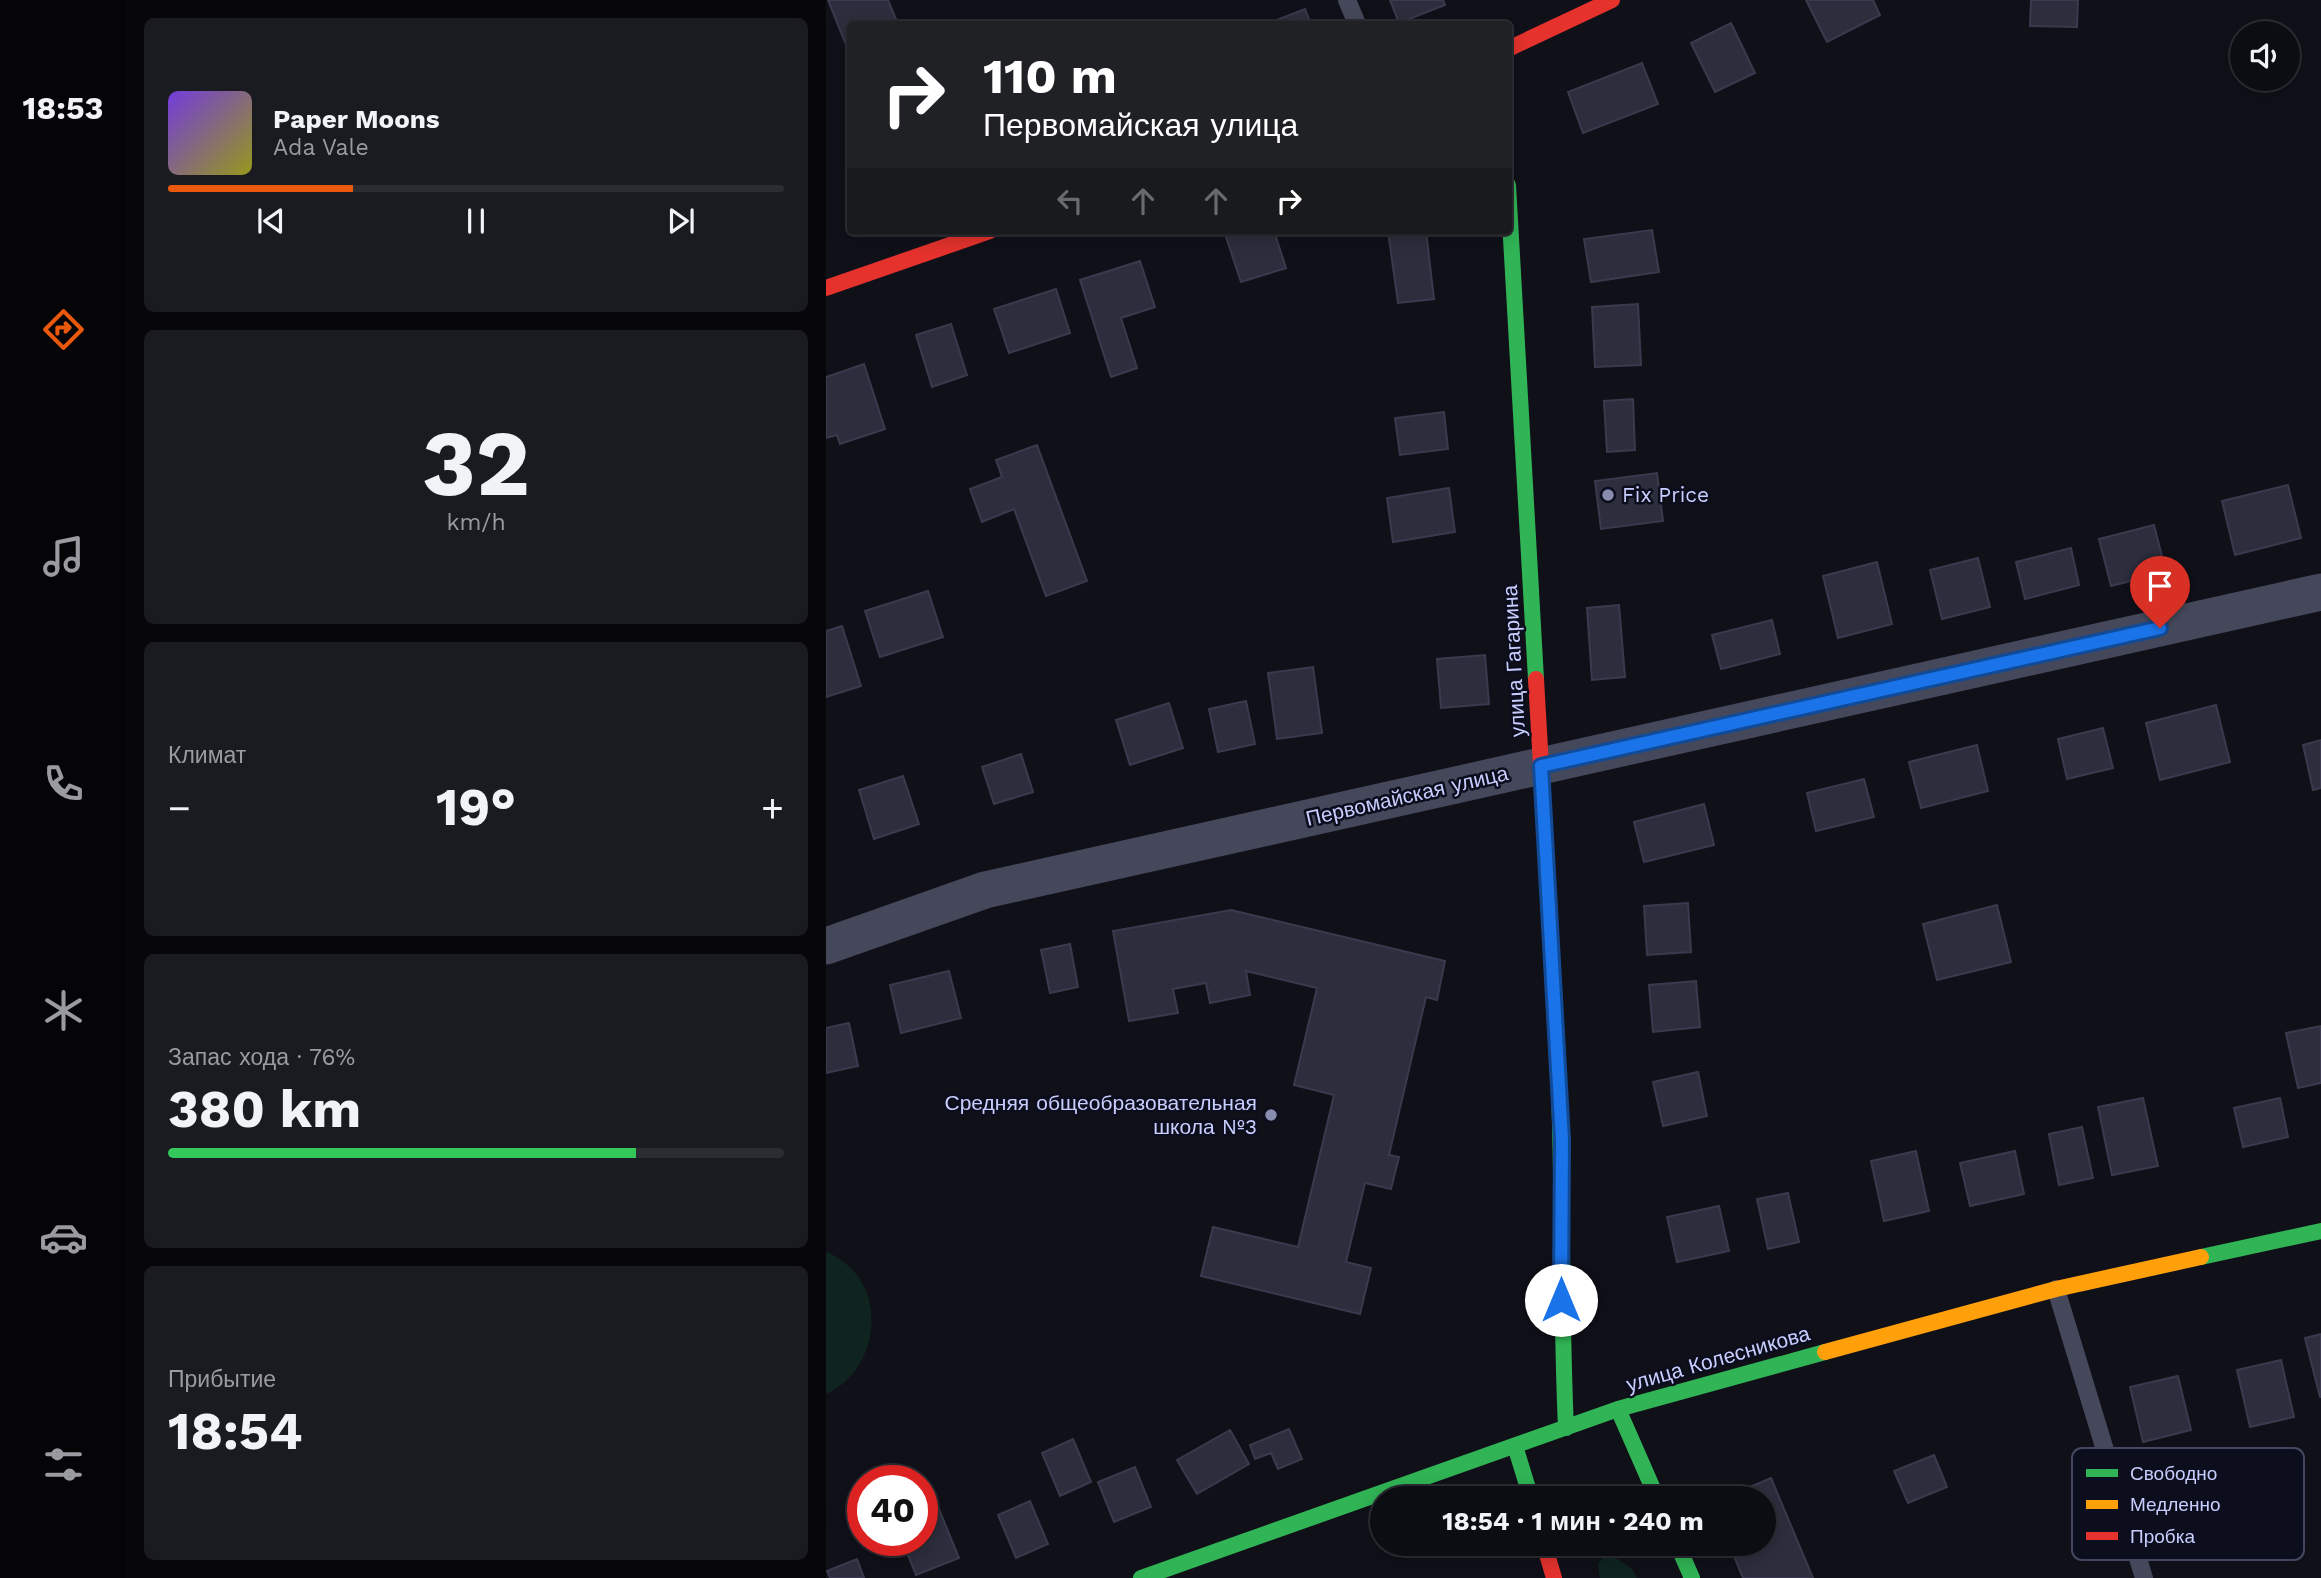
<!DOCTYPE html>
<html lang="ru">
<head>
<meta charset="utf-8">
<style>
	body { margin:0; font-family:"Work Sans",sans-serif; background:#1a1a21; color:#f1f3f6; height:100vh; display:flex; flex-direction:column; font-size:26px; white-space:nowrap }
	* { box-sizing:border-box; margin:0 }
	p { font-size:23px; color:#9a9ba0 }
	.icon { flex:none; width:38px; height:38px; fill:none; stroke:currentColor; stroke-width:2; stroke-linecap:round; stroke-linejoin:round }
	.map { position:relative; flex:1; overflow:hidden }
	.details { display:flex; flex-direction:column; gap:18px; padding:18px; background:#07070a; width:700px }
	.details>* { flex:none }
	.banner { position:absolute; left:21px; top:21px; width:665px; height:214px; border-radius:7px; box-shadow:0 4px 18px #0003,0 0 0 2px #2c2c33; background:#202124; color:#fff; overflow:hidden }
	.tools { position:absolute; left:1404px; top:21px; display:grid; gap:14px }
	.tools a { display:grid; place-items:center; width:70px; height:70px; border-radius:50%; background:#0c0c13; box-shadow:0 4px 18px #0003,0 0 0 2px #2c2c33; font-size:35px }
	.speed { position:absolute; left:21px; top:1465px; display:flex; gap:14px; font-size:35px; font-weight:700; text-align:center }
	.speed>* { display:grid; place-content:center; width:91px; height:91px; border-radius:50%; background:#0c0c13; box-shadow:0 4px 18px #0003,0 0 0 2px #2c2c33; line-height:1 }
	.speed .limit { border:10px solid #d22; background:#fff; color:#111 }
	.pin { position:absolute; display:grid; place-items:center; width:60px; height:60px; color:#fff; margin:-72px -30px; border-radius:50% 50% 50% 0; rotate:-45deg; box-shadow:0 0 7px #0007 }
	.pin .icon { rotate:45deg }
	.me { position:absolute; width:77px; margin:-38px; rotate:0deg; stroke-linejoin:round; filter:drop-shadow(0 0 5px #0008) }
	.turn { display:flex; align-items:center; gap:24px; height:147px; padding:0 21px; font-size:32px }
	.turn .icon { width:91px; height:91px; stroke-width:2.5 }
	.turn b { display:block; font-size:49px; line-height:60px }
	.lanes { display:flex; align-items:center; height:66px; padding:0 21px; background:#0003; justify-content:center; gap:35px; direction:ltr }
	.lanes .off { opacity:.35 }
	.big { font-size:52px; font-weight:700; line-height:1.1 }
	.details .tile { flex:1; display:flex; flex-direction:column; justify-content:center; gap:10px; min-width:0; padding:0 24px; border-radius:10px; background:#1a1a21 }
	.details .dial { align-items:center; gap:0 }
	.dial b { font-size:91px; line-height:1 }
	.song { display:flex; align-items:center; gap:21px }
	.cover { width:84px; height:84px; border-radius:10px; background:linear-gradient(135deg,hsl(260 70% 55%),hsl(60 70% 35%)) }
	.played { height:7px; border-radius:4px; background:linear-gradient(90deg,#ea580c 30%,#2c2c33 30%) }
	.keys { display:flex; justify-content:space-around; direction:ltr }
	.heat { display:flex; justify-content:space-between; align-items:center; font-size:38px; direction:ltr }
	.charge { height:10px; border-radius:5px; background:linear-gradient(90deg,#34c759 76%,#2c2c33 0) }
	.trip { position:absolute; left:544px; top:1486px; width:406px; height:70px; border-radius:35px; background:#0c0c13; box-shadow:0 4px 18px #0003,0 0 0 2px #2c2c33; font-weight:700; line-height:70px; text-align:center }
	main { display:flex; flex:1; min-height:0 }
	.menu { display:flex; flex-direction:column; width:126px; justify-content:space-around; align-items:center; background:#050508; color:#9a9ba0 }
	.menu .icon { width:49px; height:49px }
	.menu .current { color:#ea580c }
	.menu b { font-size:32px; color:#f1f3f6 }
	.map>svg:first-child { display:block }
	.green { fill:#0f241f }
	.building { fill:#2c2e3d; stroke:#3a3a4e; stroke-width:2 }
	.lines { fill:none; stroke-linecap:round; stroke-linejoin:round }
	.lane { stroke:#44485a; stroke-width:18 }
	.street { stroke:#44485a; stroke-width:37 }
	.fast { stroke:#30b455; stroke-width:16 }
	.slow { stroke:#ff9f0a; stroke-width:16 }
	.jam { stroke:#e5322d; stroke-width:16 }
	.route-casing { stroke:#114b97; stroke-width:18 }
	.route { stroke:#1a73e8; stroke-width:12 }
	.poi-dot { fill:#888cae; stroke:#0c0d1d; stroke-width:2.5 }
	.labels { text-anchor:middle; stroke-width:5; stroke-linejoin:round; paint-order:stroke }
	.poi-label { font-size:21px; fill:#c8cfff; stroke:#0c0d1d; text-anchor:start }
	.street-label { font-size:21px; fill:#c8cfff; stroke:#0c0d1d }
	.key { fill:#0c0d1d; stroke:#444761; stroke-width:2 }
	.key-label { font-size:19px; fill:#c8cfff }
</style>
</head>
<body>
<main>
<nav class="menu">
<b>18:53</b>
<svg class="icon current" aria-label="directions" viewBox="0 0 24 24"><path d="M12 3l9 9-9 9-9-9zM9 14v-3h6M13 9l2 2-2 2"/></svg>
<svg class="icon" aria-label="music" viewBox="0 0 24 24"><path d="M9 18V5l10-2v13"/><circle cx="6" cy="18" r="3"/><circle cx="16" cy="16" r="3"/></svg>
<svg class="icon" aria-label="phone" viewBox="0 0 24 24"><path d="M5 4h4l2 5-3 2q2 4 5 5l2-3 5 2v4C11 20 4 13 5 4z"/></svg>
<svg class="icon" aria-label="climate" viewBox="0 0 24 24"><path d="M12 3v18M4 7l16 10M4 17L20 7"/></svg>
<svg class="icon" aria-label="car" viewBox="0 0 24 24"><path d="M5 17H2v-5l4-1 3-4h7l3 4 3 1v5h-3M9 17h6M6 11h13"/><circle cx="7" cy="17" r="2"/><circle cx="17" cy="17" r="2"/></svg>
<svg class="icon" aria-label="filters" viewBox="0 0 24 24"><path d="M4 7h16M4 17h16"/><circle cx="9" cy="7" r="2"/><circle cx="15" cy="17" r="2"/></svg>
</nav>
<section class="details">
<div class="tile">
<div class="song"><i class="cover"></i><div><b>Paper Moons</b><p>Ada Vale</p></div></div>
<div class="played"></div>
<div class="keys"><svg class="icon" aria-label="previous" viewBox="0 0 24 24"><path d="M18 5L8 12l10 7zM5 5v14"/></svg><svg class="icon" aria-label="pause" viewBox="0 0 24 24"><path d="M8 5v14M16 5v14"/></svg><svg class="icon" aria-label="next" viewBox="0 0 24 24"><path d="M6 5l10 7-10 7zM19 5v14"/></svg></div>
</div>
<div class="tile dial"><b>32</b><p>km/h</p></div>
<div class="tile"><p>Климат</p>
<div class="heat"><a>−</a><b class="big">19°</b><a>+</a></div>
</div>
<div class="tile"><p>Запас хода · 76%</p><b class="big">380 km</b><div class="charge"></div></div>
<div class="tile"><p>Прибытие</p><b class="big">18:54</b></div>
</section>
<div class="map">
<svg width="1495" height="1578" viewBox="0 0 1495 1578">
	<rect width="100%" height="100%" fill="#101019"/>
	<!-- green -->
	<path class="green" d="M0,1251C13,1258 25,1266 33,1278C59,1316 43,1376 0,1394Z
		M781,1552L806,1569L811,1578H774L772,1564Z"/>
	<!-- building -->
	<path class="building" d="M2,0H62L72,24H24V55Z
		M564,0H617L619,5L573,23Z
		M980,0H1047L1054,15L1001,42Z
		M1205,0H1252L1251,27L1204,26Z
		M479,9L485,24H440Z
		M905,23L929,73L889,92L865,43Z
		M816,63L832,104L757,133L742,92Z
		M826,230L833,272L765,282L758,239Z
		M398,231H448L460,268L415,282Z
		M562,231H600L608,299L572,303Z
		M314,261L329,307L295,318L311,368L285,377L254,280Z
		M230,289L244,333L183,353L168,309Z
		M812,304L815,365L769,367L766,307Z
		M125,324L141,375L106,387L90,335Z
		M38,364L59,429L14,444L11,435L0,438V377Z
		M807,399L809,450L781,452L778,401Z
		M618,412L622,449L574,455L569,418Z
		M211,445L261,581L220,596L188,509L156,522L144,489L176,477L170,460Z
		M831,473L837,521L775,529L769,481Z
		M1462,485L1475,538L1409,555L1396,501Z
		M623,488L629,532L567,542L561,498Z
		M1328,525L1340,572L1285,586L1273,539Z
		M1245,548L1253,585L1199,599L1190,562Z
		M1152,558L1164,607L1116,619L1104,570Z
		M1051,562L1066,624L1012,638L997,576Z
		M102,591L117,637L54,657L39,611Z
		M793,605L799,677L766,680L761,608Z
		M946,620L954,654L895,669L886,635Z
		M16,626L35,686L0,697V631Z
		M659,655L663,704L615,708L611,659Z
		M487,667L496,733L451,739L442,673Z
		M420,701L429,744L392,752L383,709Z
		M343,703L357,748L304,765L290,720Z
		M1390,705L1404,762L1334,780L1320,723Z
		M1277,728L1287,768L1241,779L1232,739Z
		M1495,740V788L1487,790L1477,745Z
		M1151,745L1162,791L1095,808L1083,762Z
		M195,754L207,792L168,804L156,767Z
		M77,776L93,824L48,839L33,790Z
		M1038,779L1048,817L990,831L981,793Z
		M878,804L888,845L818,862L808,822Z
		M862,903L865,952L821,955L818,906Z
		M1171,905L1185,962L1111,980L1097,924Z
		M405,910L619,961L611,1000L600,997L563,1155L573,1157L565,1189L539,1183L520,1262L545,1268L534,1314L375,1276L387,1227L472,1247L508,1095L468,1085L491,988L420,971L424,995L384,1003L380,983L347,989L352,1013L303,1021L287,931Z
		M244,944L252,987L224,993L215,950Z
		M123,971L135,1018L75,1033L64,985Z
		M870,981L874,1027L827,1032L823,985Z
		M23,1023L32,1066L0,1073V1028Z
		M1495,1026V1083L1472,1088L1460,1033Z
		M872,1072L881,1116L837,1126L827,1082Z
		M1317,1098L1332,1166L1286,1175L1272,1107Z
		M1454,1098L1462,1137L1417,1147L1408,1108Z
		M1256,1127L1267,1178L1233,1185L1223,1134Z
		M1090,1151L1103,1211L1058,1221L1045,1161Z
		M1189,1151L1198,1194L1144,1206L1134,1163Z
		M962,1193L973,1242L942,1249L931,1199Z
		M893,1206L903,1251L851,1262L841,1217Z
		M1495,1334V1397H1494L1479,1338Z
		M1455,1360L1468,1417L1424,1427L1411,1370Z
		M1352,1376L1365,1430L1317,1442L1304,1387Z
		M463,1429L476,1459L452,1469L445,1453L429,1459L424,1445Z
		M404,1430L423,1464L371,1494L351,1460Z
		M247,1439L265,1482L234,1496L216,1453Z
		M1108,1455L1121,1487L1082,1503L1068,1471Z
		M309,1467L325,1507L288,1522L272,1482Z
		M945,1478L987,1578H917L903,1544H938V1498H898Z
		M204,1501L222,1544L190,1558L172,1515Z
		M111,1504L133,1558L90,1575L76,1540H96V1510Z
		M31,1559L38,1578H4L1,1571Z"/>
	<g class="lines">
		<!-- lane -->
		<path class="lane" d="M521,0L531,24
			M1230,1289L1318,1578"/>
		<!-- street -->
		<path class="street" d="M0,946L159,890L1495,592"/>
		<!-- fast -->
		<path class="fast" d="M682,185L710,679
			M731,1043C738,1172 734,1300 740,1428
			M1375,1257L1495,1231
			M792,1409L831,1498
			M689,1446L705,1498
			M851,1544L866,1578
			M315,1578L792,1409L999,1352"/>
		<!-- slow -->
		<path class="slow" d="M999,1352L1230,1289L1375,1257"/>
		<!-- jam -->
		<path class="jam" d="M682,49L786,0
			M0,288L164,231
			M710,679L731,1043
			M718,1544L728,1578"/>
	</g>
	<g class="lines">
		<defs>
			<path id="route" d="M735,1300L736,1140L715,766L1334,628"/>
		</defs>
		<!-- route casing -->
		<use href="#route" class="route-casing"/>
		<!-- route -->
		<use href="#route" class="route"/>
	</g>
	<!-- markers -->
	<g class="poi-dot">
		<circle cx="782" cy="495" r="7"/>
		<circle cx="445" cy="1115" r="7"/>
	</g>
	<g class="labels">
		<!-- poi labels -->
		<g class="poi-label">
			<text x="796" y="502">Fix Price</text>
			<text x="431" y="1110" text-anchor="end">Средняя общеобразовательная<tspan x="431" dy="24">школа №3</tspan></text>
		</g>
		<!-- street labels -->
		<g class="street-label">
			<text transform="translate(688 661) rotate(-93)" y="7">улица Гагарина</text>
			<text transform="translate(581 796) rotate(-13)" y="7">Первомайская улица</text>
			<text transform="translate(892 1359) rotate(-16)" y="7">улица Колесникова</text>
		</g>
	</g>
	<!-- legend -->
	<rect x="1246" y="1448" width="232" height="112" rx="10" class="key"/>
	<rect x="1260" y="1469" width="32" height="8" fill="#30b455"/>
	<rect x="1260" y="1500" width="32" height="9" fill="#ff9f0a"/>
	<rect x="1260" y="1532" width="32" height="8" fill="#e5322d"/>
	<g class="key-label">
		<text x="1304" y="1480">Свободно</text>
		<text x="1304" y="1511">Медленно</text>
		<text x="1304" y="1543">Пробка</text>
	</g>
</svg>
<div class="tools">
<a><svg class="icon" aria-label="sound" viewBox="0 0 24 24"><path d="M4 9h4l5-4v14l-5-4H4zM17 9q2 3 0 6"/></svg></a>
</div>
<div class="speed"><div class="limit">40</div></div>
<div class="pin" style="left:1334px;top:628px;background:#d93025"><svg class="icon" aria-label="arrive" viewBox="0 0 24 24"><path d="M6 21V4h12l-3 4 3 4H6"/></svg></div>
<svg class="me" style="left:735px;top:1300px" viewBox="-20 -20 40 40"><circle r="19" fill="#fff"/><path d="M0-13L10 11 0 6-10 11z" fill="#1a73e8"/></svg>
<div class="trip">18:54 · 1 мин · 240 m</div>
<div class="banner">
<div class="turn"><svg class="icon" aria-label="right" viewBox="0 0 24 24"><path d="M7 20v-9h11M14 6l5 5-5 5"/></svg><div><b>110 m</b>Первомайская улица</div></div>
<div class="lanes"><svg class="icon off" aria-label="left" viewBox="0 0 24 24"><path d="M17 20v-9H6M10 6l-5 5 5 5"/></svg><svg class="icon off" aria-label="ahead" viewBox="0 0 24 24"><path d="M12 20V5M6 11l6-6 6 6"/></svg><svg class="icon off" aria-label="ahead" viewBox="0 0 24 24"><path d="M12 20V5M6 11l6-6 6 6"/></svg><svg class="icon" aria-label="right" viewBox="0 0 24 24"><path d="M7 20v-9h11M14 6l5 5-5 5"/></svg></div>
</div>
</div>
</main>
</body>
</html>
